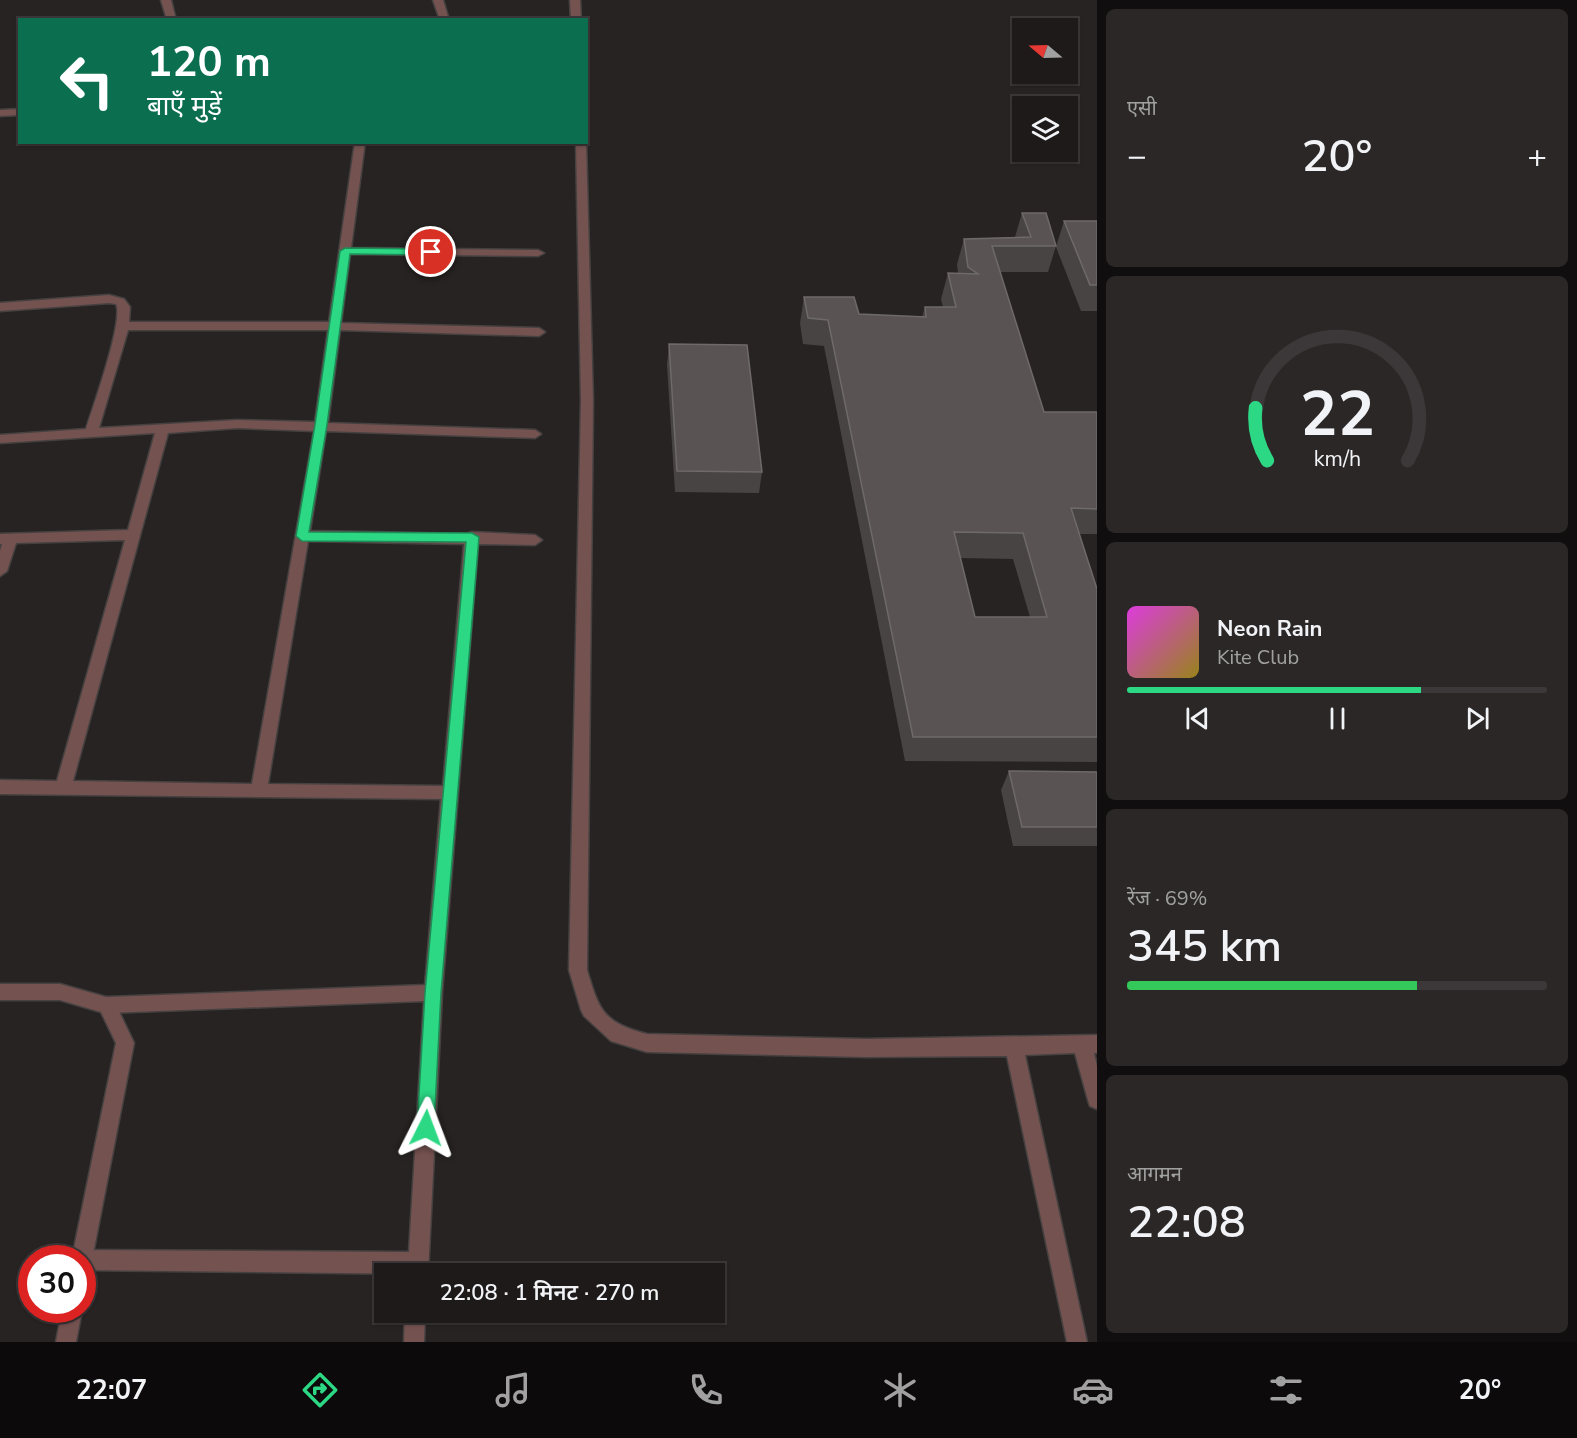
<!DOCTYPE html>
<html lang="hi">
<head>
<meta charset="utf-8">
<style>
	body { margin:0; font-family:"Nunito Sans","Noto Sans Devanagari",sans-serif; background:#2b2727; color:#f1f3f6; height:100vh; display:flex; flex-direction:column; font-size:22px; white-space:nowrap }
	* { box-sizing:border-box; margin:0 }
	p { font-size:20px; color:#a1a1a2 }
	.icon { flex:none; width:33px; height:33px; fill:none; stroke:currentColor; stroke-width:2; stroke-linecap:round; stroke-linejoin:round }
	.map { position:relative; flex:1; overflow:hidden }
	.sheet { display:flex; flex-direction:column; gap:9px; padding:9px; background:#100e0e; width:480px }
	.sheet>* { flex:none }
	.banner { position:absolute; left:18px; top:18px; width:570px; height:126px; border-radius:0px; box-shadow:0 2px 4px #0004,0 0 0 2px #3c3839; background:#0b6e4f; color:#fff; overflow:hidden }
	.needle { width:39px; rotate:289deg }
	.tools { position:absolute; left:1012px; top:18px; display:grid; gap:12px }
	.tools a { display:grid; place-items:center; width:66px; height:66px; border-radius:0px; background:#1e1a1a; box-shadow:0 2px 4px #0004,0 0 0 2px #3c3839; font-size:30px }
	.speed { position:absolute; left:18px; top:1245px; display:flex; gap:12px; font-size:30px; font-weight:700; text-align:center }
	.speed>* { display:grid; place-content:center; width:78px; height:78px; border-radius:50%; background:#1e1a1a; box-shadow:0 2px 4px #0004,0 0 0 2px #3c3839; line-height:1 }
	.speed .limit { border:9px solid #d22; background:#fff; color:#111 }
	.pin { position:absolute; display:grid; place-items:center; width:51px; height:51px; color:#fff; margin:-26px; border:3px solid #fff; border-radius:50%; box-shadow:0 2px 6px #0007 }
	.me { position:absolute; width:66px; margin:-33px; rotate:3deg; stroke-linejoin:round; filter:drop-shadow(0 0 4px #0008) }
	.turn { display:flex; align-items:center; gap:21px; height:126px; padding:0 30px; font-size:27px }
	.turn .icon { width:78px; height:78px; stroke-width:2.5 }
	.turn b { display:block; font-size:42px; line-height:51px }
	.big { font-size:45px; font-weight:600; line-height:1.1 }
	.sheet .widget { flex:1; display:flex; flex-direction:column; justify-content:center; gap:9px; min-width:0; padding:0 21px; border-radius:9px; background:#2b2727 }
	.sheet .dial { align-items:center; gap:0 }
	.dial svg { height:156px; overflow:visible; fill:none; stroke:#3c3839; stroke-width:7; stroke-linecap:round; text-anchor:middle }
	.dial text { fill:#f1f3f6; stroke:none }
	.song { display:flex; align-items:center; gap:18px }
	.cover { width:72px; height:72px; border-radius:9px; background:linear-gradient(135deg,hsl(300 70% 55%),hsl(50 70% 35%)) }
	.played { height:6px; border-radius:3px; background:linear-gradient(90deg,#2cd884 70%,#3c3839 70%) }
	.keys { display:flex; justify-content:space-around; direction:ltr }
	.heat { display:flex; justify-content:space-between; align-items:center; font-size:33px; direction:ltr }
	.charge { height:9px; border-radius:4px; background:linear-gradient(90deg,#34c759 69%,#3c3839 0) }
	.trip { position:absolute; left:374px; top:1263px; width:351px; height:60px; border-radius:0px; background:#1e1a1a; box-shadow:0 2px 4px #0004,0 0 0 2px #3c3839; font-weight:600; line-height:60px; text-align:center }
	.tabs { display:flex; height:96px; justify-content:space-around; align-items:center; background:#0c0a0a; color:#a1a1a2 }
	.tabs .icon { width:42px; height:42px }
	.tabs .on { color:#2cd884 }
	.tabs b { font-size:27px; color:#f1f3f6 }
	main { display:flex; flex:1; min-height:0 }
	.map>svg:first-child { display:block }
	.lines { fill:none; stroke-linecap:round; stroke-linejoin:round }
	.service-casing { stroke:#464141; stroke-width:3 }
	.minor-casing { stroke:#464141; stroke-width:3 }
	.tertiary-casing { stroke:#464141; stroke-width:3 }
	.service { fill:#745250; fill-rule:evenodd }
	.minor { fill:#745250; fill-rule:evenodd }
	.tertiary { fill:#745250; fill-rule:evenodd }
	.wall { fill:#484443; fill-rule:evenodd }
	.building { fill:#595453; stroke:#6e6a69; stroke-width:1.5; fill-rule:evenodd }
	.route { fill:#2cd884; stroke:#1d8c56; stroke-width:1.5 }
</style>
</head>
<body>
<main>
<div class="map">
<svg width="1097" height="1342" viewBox="0 0 1097 1342">
	<rect width="100%" height="100%" fill="#282323"/>
	<g class="lines">
		<defs>
			<path id="service" d="M570,0H580L581,20H571Z
				M576,142H586L593,401L587,970C599,1011 604,1023 647,1034L866,1039L1097,1035V1053H1094L1097,1066V1109L1090,1106L1088,1100L1075,1053L1025,1055L1087,1342H1067L1007,1056L866,1057L647,1052L611,1041L584,1016L581,1010L569,970L581,401Z"/>
			<path id="minor" d="M161,0H171L176,20H167Z
				M433,0H443L449,20H440Z
				M20,109V115L0,116V110Z
				M355,142H365L351,248L538,250L544,253L538,256L350,254L341,323L539,328L545,332L539,336L340,330L328,423L535,430L541,434L535,438L326,431L310,531L467,534L472,532L535,535L542,540L535,545L478,544L442,993L428,1274L82,1270V1258H73L75,1253L82,1250L409,1252L424,1001L107,1013L101,1011L98,1005L101,999L107,997L425,985L441,799L0,794V780L57,781L125,540L16,543L7,571L0,576V551L2,544H0V534L128,530L155,433L0,443V435L86,429C93,407 124,320 116,304L109,303L0,311V303L109,295L124,299L130,307L129,322H329ZM128,330H328L315,422L238,420L99,428ZM238,428L314,431L252,784L73,781L168,433ZM308,541L464,544L443,786L268,784Z
				M405,1312H425L424,1342H404Z"/>
			<path id="tertiary" d="M0,984H60L113,999L134,1043L92,1259L89,1266L82,1269V1258H72L116,1043L101,1012L60,1000H0Z
				M62,1310H82L76,1342H56Z"/>
		</defs>
		<!-- service casing -->
		<use href="#service" class="service-casing"/>
		<!-- minor casing -->
		<use href="#minor" class="minor-casing"/>
		<!-- tertiary casing -->
		<use href="#tertiary" class="tertiary-casing"/>
		<!-- service -->
		<use href="#service" class="service"/>
		<!-- minor -->
		<use href="#minor" class="minor"/>
		<!-- tertiary -->
		<use href="#tertiary" class="tertiary"/>
	</g>
	<!-- wall -->
	<path class="wall" d="M1022,213L1056,246L1048,272H1000L1044,412H1097V534H1079L1097,589V762L905,761L824,346L803,344L800,323L804,297L859,314L922,317L925,307H943L941,299L948,273H958L957,264L964,239L1015,237ZM960,558L1013,559L1030,617H975Z
		M1064,221H1097V311H1081L1056,247Z
		M669,344L762,472L759,493L675,492L667,365Z
		M1009,771L1097,772V846H1013L1001,790Z"/>
	<!-- building -->
	<path class="building" d="M1022,213H1046L1056,246H992L1044,412H1097V509L1071,508L1097,589V737H913L828,320L808,318L804,297H854L859,314L926,317L925,307H956L948,273L978,274L968,267L964,239L1031,237ZM954,532L1023,533L1047,617H975Z
		M1064,221H1097V285H1090Z
		M669,344L747,345L762,472L677,471Z
		M1009,771L1097,772V827H1022Z"/>
	<!-- route -->
	<path class="route" d="M345,248L431,249L436,252L431,255L350,254L327,425L309,532L472,533L479,537L441,993L434,1128L432,1133L426,1136L420,1133L417,1128L425,993L466,542L302,541L296,536L315,425L340,251Z"/>
</svg>
<div class="tools">
<a><svg class="needle" viewBox="-14 -14 28 28"><path d="M0-13l5 13h-10z" fill="#e53935"/><path d="M0 13l5-13h-10z" fill="#a1a1a2"/></svg></a>
<a><svg class="icon" aria-label="layers" viewBox="0 0 24 24"><path d="M12 4l9 5-9 5-9-5zM3 14l9 5 9-5"/></svg></a>
</div>
<div class="speed"><div class="limit">30</div></div>
<div class="pin" style="left:431px;top:252px;background:#d93025"><svg class="icon" aria-label="arrive" viewBox="0 0 24 24"><path d="M6 21V4h12l-3 4 3 4H6"/></svg></div>
<svg class="me" style="left:426px;top:1128px" viewBox="-20 -20 40 40"><path d="M0-17L14 15 0 8-14 15z" fill="#2cd884" stroke="#fff" stroke-width="4"/></svg>
<div class="trip">22:08 · 1 मिनट · 270 m</div>
<div class="banner">
<div class="turn"><svg class="icon" aria-label="left" viewBox="0 0 24 24"><path d="M17 20v-9H6M10 6l-5 5 5 5"/></svg><div><b>120 m</b>बाएँ मुड़ें</div></div>
</div>
</div>
<section class="sheet">
<div class="widget"><p>एसी</p>
<div class="heat"><a>−</a><b class="big">20°</b><a>+</a></div>
</div>
<div class="widget dial"><svg viewBox="0 0 100 80">
<path d="M14 69A42 42 0 1 1 86 69"/>
<path d="M14 69A42 42 0 0 1 8 42" stroke="#2cd884"/>
<text x="50" y="56" font-size="32" font-weight="700">22</text>
<text x="50" y="72" font-size="11">km/h</text>
</svg></div>
<div class="widget">
<div class="song"><i class="cover"></i><div><b>Neon Rain</b><p>Kite Club</p></div></div>
<div class="played"></div>
<div class="keys"><svg class="icon" aria-label="previous" viewBox="0 0 24 24"><path d="M18 5L8 12l10 7zM5 5v14"/></svg><svg class="icon" aria-label="pause" viewBox="0 0 24 24"><path d="M8 5v14M16 5v14"/></svg><svg class="icon" aria-label="next" viewBox="0 0 24 24"><path d="M6 5l10 7-10 7zM19 5v14"/></svg></div>
</div>
<div class="widget"><p>रेंज · 69%</p><b class="big">345 km</b><div class="charge"></div></div>
<div class="widget"><p>आगमन</p><b class="big">22:08</b></div>
</section>
</main>
<nav class="tabs">
<b>22:07</b>
<svg class="icon on" aria-label="directions" viewBox="0 0 24 24"><path d="M12 3l9 9-9 9-9-9zM9 14v-3h6M13 9l2 2-2 2"/></svg>
<svg class="icon" aria-label="music" viewBox="0 0 24 24"><path d="M9 18V5l10-2v13"/><circle cx="6" cy="18" r="3"/><circle cx="16" cy="16" r="3"/></svg>
<svg class="icon" aria-label="phone" viewBox="0 0 24 24"><path d="M5 4h4l2 5-3 2q2 4 5 5l2-3 5 2v4C11 20 4 13 5 4z"/></svg>
<svg class="icon" aria-label="climate" viewBox="0 0 24 24"><path d="M12 3v18M4 7l16 10M4 17L20 7"/></svg>
<svg class="icon" aria-label="car" viewBox="0 0 24 24"><path d="M5 17H2v-5l4-1 3-4h7l3 4 3 1v5h-3M9 17h6M6 11h13"/><circle cx="7" cy="17" r="2"/><circle cx="17" cy="17" r="2"/></svg>
<svg class="icon" aria-label="filters" viewBox="0 0 24 24"><path d="M4 7h16M4 17h16"/><circle cx="9" cy="7" r="2"/><circle cx="15" cy="17" r="2"/></svg>
<b>20°</b>
</nav>
</body>
</html>
